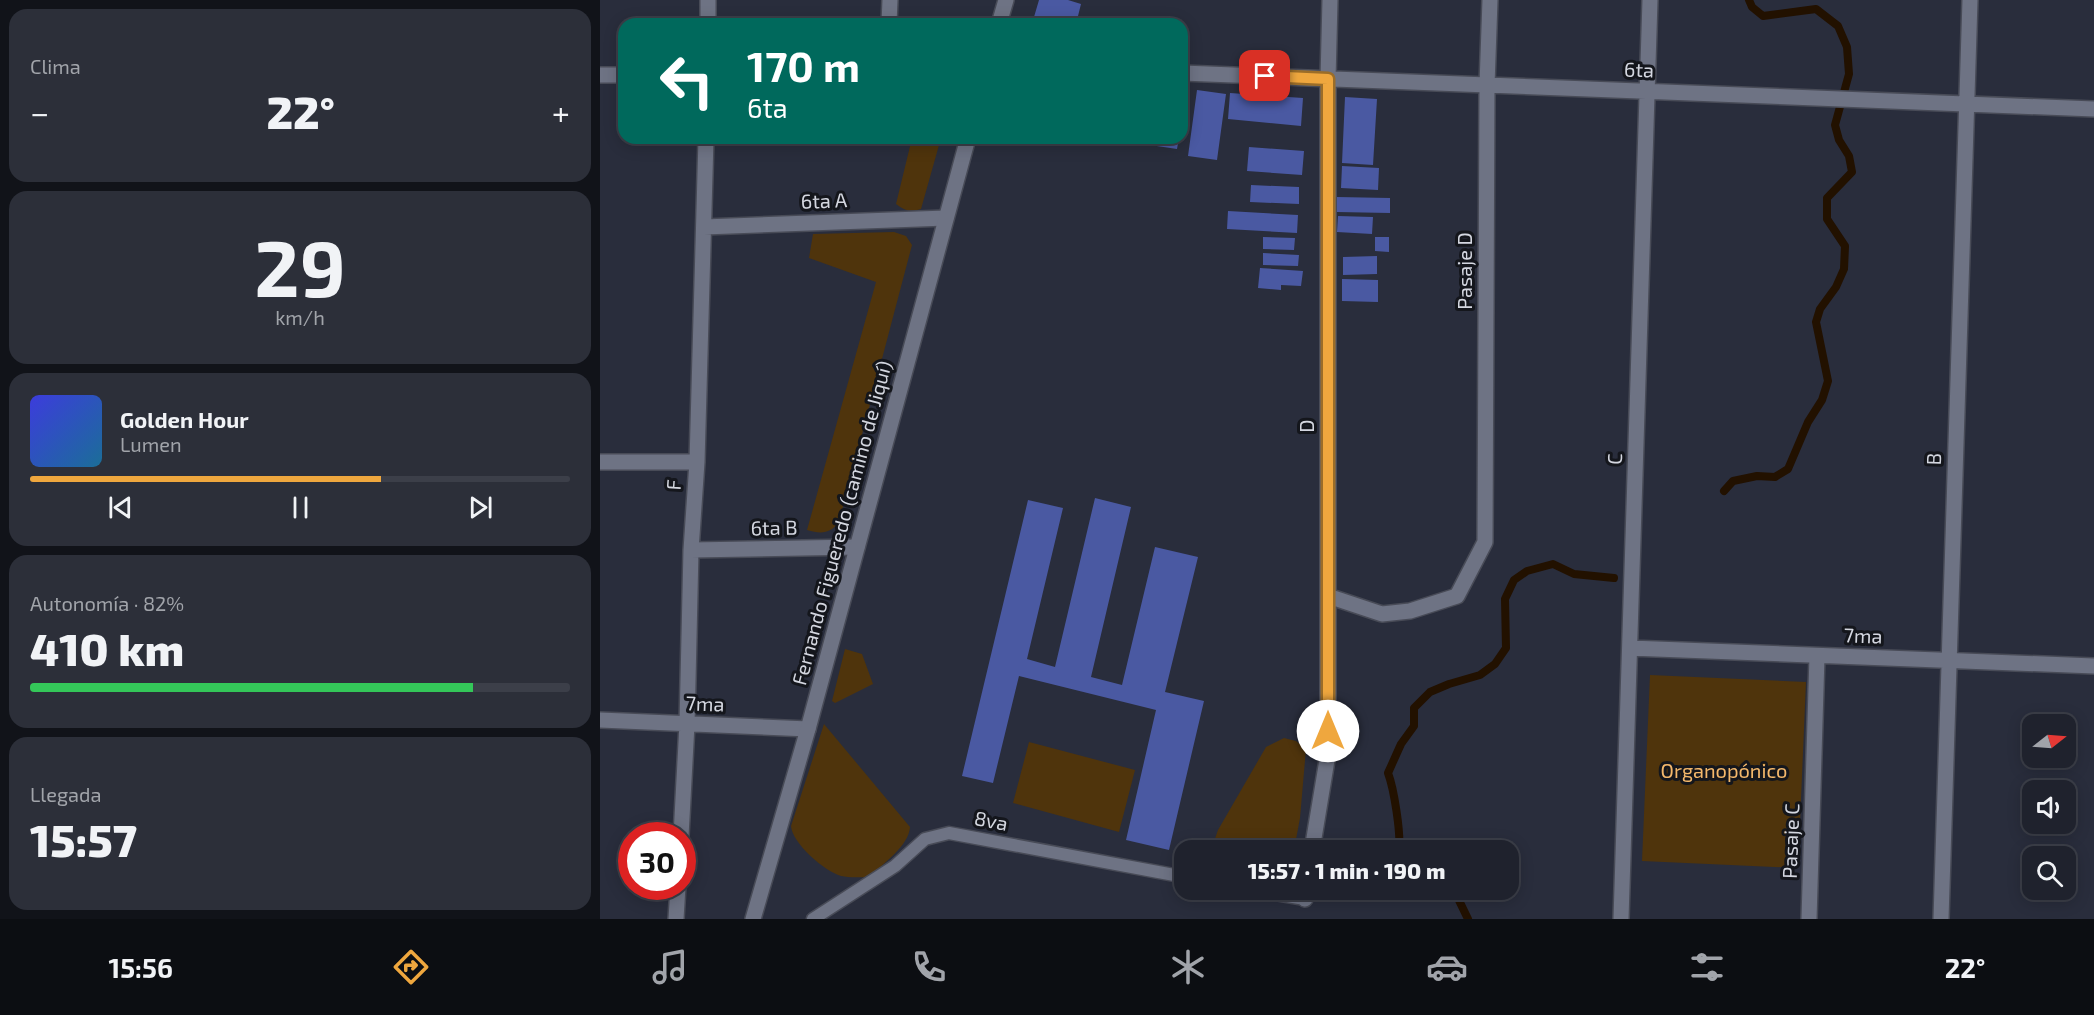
<!DOCTYPE html>
<html lang="es">
<head>
<meta charset="utf-8">
<style>
	body { margin:0; font-family:"Exo 2",sans-serif; background:#2c2f39; color:#f1f3f6; height:100vh; display:flex; flex-direction:column; font-size:22px; white-space:nowrap }
	* { box-sizing:border-box; margin:0 }
	p { font-size:20px; color:#a1a4aa }
	.icon { flex:none; width:33px; height:33px; fill:none; stroke:currentColor; stroke-width:2; stroke-linecap:round; stroke-linejoin:round }
	.map { position:relative; flex:1; overflow:hidden }
	.side { display:flex; flex-direction:column; gap:9px; padding:9px; background:#111319; width:600px }
	.side>* { flex:none }
	.hud { position:absolute; left:18px; top:18px; width:570px; height:126px; border-radius:18px; box-shadow:0 3px 15px #0003,0 0 0 2px #3c3f49; background:#00695c; color:#fff; overflow:hidden }
	.needle { width:39px; rotate:73deg }
	.buttons { position:absolute; left:1422px; top:714px; display:grid; gap:12px }
	.buttons a { display:grid; place-items:center; width:54px; height:54px; border-radius:12px; background:#1f222d; box-shadow:0 3px 15px #0003,0 0 0 2px #3c3f49; font-size:30px }
	.speed { position:absolute; left:18px; top:822px; display:flex; gap:12px; font-size:30px; font-weight:700; text-align:center }
	.speed>* { display:grid; place-content:center; width:78px; height:78px; border-radius:50%; background:#1f222d; box-shadow:0 3px 15px #0003,0 0 0 2px #3c3f49; line-height:1 }
	.speed .limit { border:9px solid #d22; background:#fff; color:#111 }
	.pin { position:absolute; display:grid; place-items:center; width:51px; height:51px; color:#fff; margin:-26px; border-radius:12px; box-shadow:0 3px 9px #0006 }
	.me { position:absolute; width:66px; margin:-33px; rotate:0deg; stroke-linejoin:round; filter:drop-shadow(0 0 4px #0008) }
	.turn { display:flex; align-items:center; gap:21px; height:126px; padding:0 30px; font-size:27px }
	.turn .icon { width:78px; height:78px; stroke-width:2.5 }
	.turn b { display:block; font-size:42px; line-height:51px }
	.big { font-size:45px; font-weight:800; line-height:1.1 }
	.side .widget { flex:1; display:flex; flex-direction:column; justify-content:center; gap:9px; min-width:0; padding:0 21px; border-radius:18px; background:#2c2f39 }
	.side .dial { align-items:center; gap:0 }
	.dial b { font-size:78px; line-height:1 }
	.song { display:flex; align-items:center; gap:18px }
	.cover { width:72px; height:72px; border-radius:9px; background:linear-gradient(135deg,hsl(240 70% 55%),hsl(200 70% 35%)) }
	.played { height:6px; border-radius:3px; background:linear-gradient(90deg,#efa73e 65%,#3c3f49 65%) }
	.keys { display:flex; justify-content:space-around; direction:ltr }
	.heat { display:flex; justify-content:space-between; align-items:center; font-size:33px; direction:ltr }
	.charge { height:9px; border-radius:4px; background:linear-gradient(90deg,#34c759 82%,#3c3f49 0) }
	.trip { position:absolute; left:574px; top:840px; width:345px; height:60px; border-radius:18px; background:#1f222d; box-shadow:0 3px 15px #0003,0 0 0 2px #3c3f49; font-weight:800; line-height:60px; text-align:center }
	.tabs { display:flex; height:96px; justify-content:space-around; align-items:center; background:#0c0e12; color:#a1a4aa }
	.tabs .icon { width:42px; height:42px }
	.tabs .current { color:#efa73e }
	.tabs b { font-size:27px; color:#f1f3f6 }
	main { display:flex; flex:1; min-height:0 }
	.map>svg:first-child { display:block }
	.green { fill:#4f340c }
	.lines { fill:none; stroke-linecap:round; stroke-linejoin:round }
	.stream { stroke:#210; stroke-width:8 }
	.building { fill:#4a59a2 }
	.lane-casing { stroke:#484b57; stroke-width:15 }
	.street-casing { stroke:#484b57; stroke-width:18 }
	.secondary-casing { stroke:#484b57; stroke-width:18 }
	.lane { stroke:#6e7384; stroke-width:12 }
	.street { stroke:#6e7384; stroke-width:15 }
	.secondary { stroke:#6e7384; stroke-width:15 }
	.route-casing { stroke:#9b6d28; stroke-width:15 }
	.route { stroke:#efa73e; stroke-width:10 }
	.labels { text-anchor:middle; stroke-width:6; stroke-linejoin:round; paint-order:stroke }
	.street-label { font-size:20px; fill:#d4d7e0; stroke:#14161c }
	.park-label { font-size:20px; fill:#f4b86b; stroke:#14161c }
</style>
</head>
<body>
<main>
<section class="side">
<div class="widget"><p>Clima</p>
<div class="heat"><a>−</a><b class="big">22°</b><a>+</a></div>
</div>
<div class="widget dial"><b>29</b><p>km/h</p></div>
<div class="widget">
<div class="song"><i class="cover"></i><div><b>Golden Hour</b><p>Lumen</p></div></div>
<div class="played"></div>
<div class="keys"><svg class="icon" aria-label="previous" viewBox="0 0 24 24"><path d="M18 5L8 12l10 7zM5 5v14"/></svg><svg class="icon" aria-label="pause" viewBox="0 0 24 24"><path d="M8 5v14M16 5v14"/></svg><svg class="icon" aria-label="next" viewBox="0 0 24 24"><path d="M6 5l10 7-10 7zM19 5v14"/></svg></div>
</div>
<div class="widget"><p>Autonomía · 82%</p><b class="big">410 km</b><div class="charge"></div></div>
<div class="widget"><p>Llegada</p><b class="big">15:57</b></div>
</section>
<div class="map">
<svg width="1494" height="919" viewBox="0 0 1494 919">
	<rect width="100%" height="100%" fill="#292d3c"/>
	<!-- green -->
	<path class="green" d="M312,138H341L321,209C310,212 305,211 296,204Z
		M294,232L306,236L312,245L239,522C230,534 221,534 207,530L276,282L209,258L213,234Z
		M245,649L262,654L273,684L235,703L232,701Z
		M1050,675L1206,682L1198,868L1042,861Z
		M224,724L310,827C309,846 283,863 270,877C260,877 250,878 241,876C224,871 192,843 191,826Z
		M684,738L696,741L706,749L700,818L694,850H611L618,830L666,747Z
		M429,742L535,770L519,832L413,803Z"/>
	<g class="lines">
		<!-- stream -->
		<path class="stream" d="M1124,491L1133,481L1157,476L1175,477L1188,469L1208,422L1222,400L1228,381L1216,322L1220,309L1236,287L1244,269L1245,246L1227,219V198L1252,172L1249,156L1239,140L1235,125L1249,74L1247,47L1238,26L1216,9L1163,16L1152,7L1149,0
			M799,850C801,833 794,789 788,773L801,744L814,726V708L830,692L849,684L880,675L895,664L906,648L905,599L914,580L927,571L953,564L974,574L1014,578
			M854,890L868,919"/>
	</g>
	<!-- building -->
	<path class="building" d="M439,0H468L481,4L476,24H457L434,17Z
		M597,90L626,94L617,160L588,156Z
		M630,93L703,98L701,126L628,119Z
		M745,97L777,99L773,165L742,163Z
		M551,138H579L577,149L550,145Z
		M649,147L704,151L702,175L647,171Z
		M742,166L779,168L778,190L741,188Z
		M651,185L699,187V204L650,202Z
		M737,197L790,198V213L737,212Z
		M628,211L698,215L697,233L627,229Z
		M738,216L773,217L772,234L737,232Z
		M663,237L695,238L694,250L663,249Z
		M775,237H789V252L775,251Z
		M663,253L699,255L698,266L663,265Z
		M777,256V274L743,275V257Z
		M660,268L703,271L701,286L681,285V290L658,288Z
		M742,279L778,280V302L742,301Z
		M495,498L531,507L491,677L522,685L555,547L598,557L565,692L604,701L569,850L526,840L556,710L419,676L393,783L362,776L428,500L463,508L427,659L455,667Z"/>
	<g class="lines">
		<defs>
			<path id="lane" d="M651,890L705,899
				M213,919L295,866L325,839L349,833L585,877"/>
			<path id="street" d="M108,24V0
				M289,24L290,0
				M582,73L1494,109
				M0,75H24
				M104,227L346,218
				M0,462H97
				M91,550L257,547
				M728,596L782,614L810,611L857,596L885,542L887,85L890,0
				M1030,648L1494,666
				M0,720L208,729
				M81,836L87,724L91,550L97,462L106,138
				M712,850L728,754V79L730,0
				M705,899L706,890
				M76,919L78,886
				M1021,919L1050,0
				M1209,919L1217,656
				M1341,919L1370,0"/>
			<path id="secondary" d="M399,24L406,0
				M153,919L208,729L368,138"/>
		</defs>
		<!-- lane casing -->
		<use href="#lane" class="lane-casing"/>
		<!-- street casing -->
		<use href="#street" class="street-casing"/>
		<!-- secondary casing -->
		<use href="#secondary" class="secondary-casing"/>
		<!-- lane -->
		<use href="#lane" class="lane"/>
		<!-- street -->
		<use href="#street" class="street"/>
		<!-- secondary -->
		<use href="#secondary" class="secondary"/>
	</g>
	<g class="lines">
		<defs>
			<path id="route" d="M665,76L728,79V731"/>
		</defs>
		<!-- route casing -->
		<use href="#route" class="route-casing"/>
		<!-- route -->
		<use href="#route" class="route"/>
	</g>
	<g class="labels">
		<!-- street labels -->
		<g class="street-label">
			<text transform="translate(1039 70) rotate(2)" y="7">6ta</text>
			<text transform="translate(224 201) rotate(-2)" y="7">6ta A</text>
			<text transform="translate(865 271) rotate(-90)" y="7">Pasaje D</text>
			<text transform="translate(707 426) rotate(-90)" y="7">D</text>
			<text transform="translate(1015 459) rotate(-88)" y="7">C</text>
			<text transform="translate(1334 459) rotate(-88)" y="7">B</text>
			<text transform="translate(74 485) rotate(-86)" y="7">F</text>
			<text transform="translate(242 523) rotate(-75)" y="7">Fernando Figueredo (camino de Jiquí)</text>
			<text transform="translate(174 528) rotate(-1)" y="7">6ta B</text>
			<text transform="translate(1263 636) rotate(2)" y="7">7ma</text>
			<text transform="translate(105 704) rotate(2)" y="7">7ma</text>
			<text transform="translate(391 821) rotate(11)" y="7">8va</text>
			<text transform="translate(1191 841) rotate(-88)" y="7">Pasaje C</text>
		</g>
		<!-- park labels -->
		<g class="park-label">
			<text x="1124" y="778">Organopónico</text>
		</g>
	</g>
</svg>
<div class="buttons">
<a><svg class="needle" viewBox="-14 -14 28 28"><path d="M0-13l5 13h-10z" fill="#e53935"/><path d="M0 13l5-13h-10z" fill="#a1a4aa"/></svg></a>
<a><svg class="icon" aria-label="sound" viewBox="0 0 24 24"><path d="M4 9h4l5-4v14l-5-4H4zM17 9q2 3 0 6"/></svg></a>
<a><svg class="icon" aria-label="search" viewBox="0 0 24 24"><circle cx="10" cy="10" r="6"/><path d="M15 15l6 6"/></svg></a>
</div>
<div class="speed"><div class="limit">30</div></div>
<div class="pin" style="left:665px;top:76px;background:#d93025"><svg class="icon" aria-label="arrive" viewBox="0 0 24 24"><path d="M6 21V4h12l-3 4 3 4H6"/></svg></div>
<svg class="me" style="left:728px;top:731px" viewBox="-20 -20 40 40"><circle r="19" fill="#fff"/><path d="M0-13L10 11 0 6-10 11z" fill="#efa73e"/></svg>
<div class="trip">15:57 · 1 min · 190 m</div>
<div class="hud">
<div class="turn"><svg class="icon" aria-label="left" viewBox="0 0 24 24"><path d="M17 20v-9H6M10 6l-5 5 5 5"/></svg><div><b>170 m</b>6ta</div></div>
</div>
</div>
</main>
<nav class="tabs">
<b>15:56</b>
<svg class="icon current" aria-label="directions" viewBox="0 0 24 24"><path d="M12 3l9 9-9 9-9-9zM9 14v-3h6M13 9l2 2-2 2"/></svg>
<svg class="icon" aria-label="music" viewBox="0 0 24 24"><path d="M9 18V5l10-2v13"/><circle cx="6" cy="18" r="3"/><circle cx="16" cy="16" r="3"/></svg>
<svg class="icon" aria-label="phone" viewBox="0 0 24 24"><path d="M5 4h4l2 5-3 2q2 4 5 5l2-3 5 2v4C11 20 4 13 5 4z"/></svg>
<svg class="icon" aria-label="climate" viewBox="0 0 24 24"><path d="M12 3v18M4 7l16 10M4 17L20 7"/></svg>
<svg class="icon" aria-label="car" viewBox="0 0 24 24"><path d="M5 17H2v-5l4-1 3-4h7l3 4 3 1v5h-3M9 17h6M6 11h13"/><circle cx="7" cy="17" r="2"/><circle cx="17" cy="17" r="2"/></svg>
<svg class="icon" aria-label="filters" viewBox="0 0 24 24"><path d="M4 7h16M4 17h16"/><circle cx="9" cy="7" r="2"/><circle cx="15" cy="17" r="2"/></svg>
<b>22°</b>
</nav>
</body>
</html>
